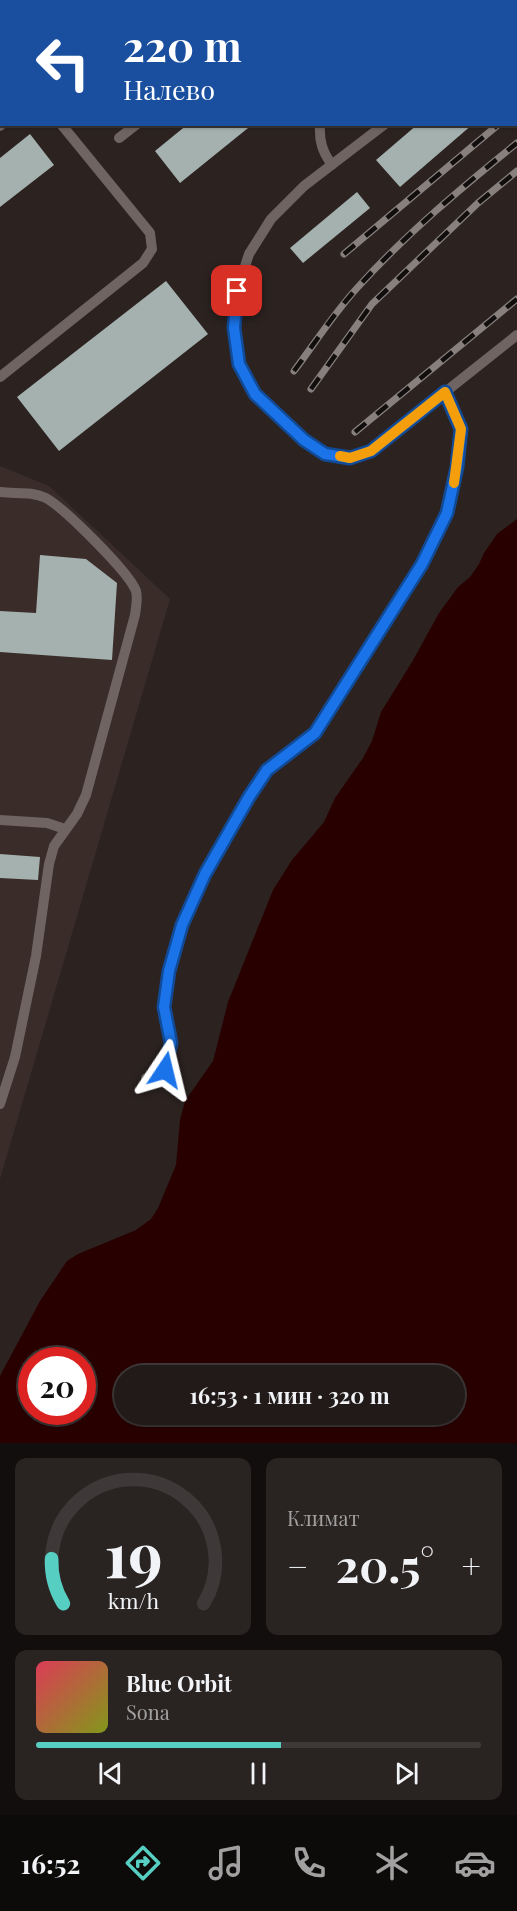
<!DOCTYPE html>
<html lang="ru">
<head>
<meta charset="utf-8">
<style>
	body { margin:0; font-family:"Playfair Display",serif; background:#292322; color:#f1f3f6; height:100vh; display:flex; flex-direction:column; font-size:22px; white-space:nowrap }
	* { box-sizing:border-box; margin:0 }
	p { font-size:20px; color:#a2a1a2 }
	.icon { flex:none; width:33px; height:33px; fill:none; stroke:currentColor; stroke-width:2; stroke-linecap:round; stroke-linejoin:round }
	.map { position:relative; height:1443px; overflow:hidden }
	.drawer { display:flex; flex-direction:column; gap:15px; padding:15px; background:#120e0e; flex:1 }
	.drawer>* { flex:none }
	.top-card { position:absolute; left:0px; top:0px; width:518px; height:126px; box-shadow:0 2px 4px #0004,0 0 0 2px #3e3838; background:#1a4fa0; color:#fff; overflow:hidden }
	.speed { position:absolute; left:18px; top:1347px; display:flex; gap:12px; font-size:30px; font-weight:700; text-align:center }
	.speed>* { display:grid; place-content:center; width:78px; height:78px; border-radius:50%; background:#211a19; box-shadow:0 2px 4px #0004,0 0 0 2px #3e3838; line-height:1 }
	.speed .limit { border:9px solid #d22; background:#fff; color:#111 }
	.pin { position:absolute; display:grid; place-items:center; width:51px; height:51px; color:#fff; margin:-26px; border-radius:12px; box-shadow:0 3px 9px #0006 }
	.me { position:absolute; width:66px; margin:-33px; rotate:10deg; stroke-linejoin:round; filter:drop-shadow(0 0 4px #0008) }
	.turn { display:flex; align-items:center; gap:21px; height:126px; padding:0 24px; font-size:27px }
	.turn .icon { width:78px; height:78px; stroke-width:2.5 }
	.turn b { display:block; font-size:42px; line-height:51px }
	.big { font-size:45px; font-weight:700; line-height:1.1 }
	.drawer .tile { flex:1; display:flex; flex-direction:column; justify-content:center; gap:9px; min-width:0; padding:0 21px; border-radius:12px; background:#292322 }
	.drawer .dial { align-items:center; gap:0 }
	.dial svg { height:156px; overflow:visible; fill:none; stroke:#3e3838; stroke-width:7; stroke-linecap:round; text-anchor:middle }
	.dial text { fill:#f1f3f6; stroke:none }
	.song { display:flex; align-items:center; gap:18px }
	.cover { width:72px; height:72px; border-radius:9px; background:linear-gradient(135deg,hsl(350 70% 55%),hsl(70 70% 35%)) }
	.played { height:6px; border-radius:3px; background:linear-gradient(90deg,#57cec2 55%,#3e3838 55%) }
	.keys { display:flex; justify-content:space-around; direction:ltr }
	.heat { display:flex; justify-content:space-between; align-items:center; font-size:33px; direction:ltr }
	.drawer .tiles { flex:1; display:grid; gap:15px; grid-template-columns:1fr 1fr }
	.tile:last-child { grid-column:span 2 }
	.trip { position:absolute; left:114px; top:1365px; width:351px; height:60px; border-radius:30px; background:#211a19; box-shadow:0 2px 4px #0004,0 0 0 2px #3e3838; font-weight:700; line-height:60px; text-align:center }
	.tab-bar { display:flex; height:96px; justify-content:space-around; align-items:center; background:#0d0a0a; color:#a2a1a2 }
	.tab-bar .icon { width:42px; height:42px }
	.tab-bar .selected { color:#57cec2 }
	.tab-bar b { font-size:27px; color:#f1f3f6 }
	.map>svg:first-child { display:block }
	.built { fill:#3a2c28 }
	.water { fill:#280000; fill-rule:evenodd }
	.building { fill:#a4b1af }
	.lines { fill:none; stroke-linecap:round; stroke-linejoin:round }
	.service { stroke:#6f6461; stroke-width:10 }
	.rail-casing { stroke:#87807e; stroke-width:7 }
	.rail { stroke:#120e0d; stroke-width:4.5; stroke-dasharray:14; stroke-linecap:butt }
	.route-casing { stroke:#114b97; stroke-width:15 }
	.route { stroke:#1a73e8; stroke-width:10 }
	.slow { stroke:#f59e0b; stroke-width:10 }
</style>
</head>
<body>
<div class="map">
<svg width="517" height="1443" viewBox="0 0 517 1443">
	<rect width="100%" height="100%" fill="#2c2321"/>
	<!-- built -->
	<path class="built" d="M0,466L49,486L170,599L0,1179Z"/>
	<!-- water -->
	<path class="water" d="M517,519V1443H0V1376L40,1301L67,1261L78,1254L136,1230L151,1219L158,1208L176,1165L180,1120L185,1101L213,1061L228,1002L273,890L292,860L324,822L335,798L363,758L372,741L381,712L412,662L439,613L458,587L470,577L479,564L484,553L497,534ZM32,1360H82V1412H32ZM124,1376H454V1414H124Z"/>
	<!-- building -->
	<path class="building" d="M188,124H253L180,183L155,151Z
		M418,124H473L400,187L376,160Z
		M30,134L54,165L0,207V158Z
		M357,192L370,208L303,263L290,248Z
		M166,281L208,334L59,451L17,397Z
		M40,555L86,559L117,583L112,660L0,652V611L36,613Z
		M0,854L40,857L38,880L0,878Z"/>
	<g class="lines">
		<!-- service -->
		<path class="service" d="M195,0L197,2
			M318,0V2
			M144,2L146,0
			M516,24H517
			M320,124C319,141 322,151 332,165
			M385,124L304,186L271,219L249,254L237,291L234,328L239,364L255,394L304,440L325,454L350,458L371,451L517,335
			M0,126L2,124
			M119,138L137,124
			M0,377L143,263L152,249L150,233L61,124
			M0,492C16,494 31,491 46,498C64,508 129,572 136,591C138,598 136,608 135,615L86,795L77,814L54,846L49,864L36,956L15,1057L0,1104
			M0,820L47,823L65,829
			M146,1078L165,1070L171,1043L164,1007L169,971L182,925L205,874L249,797L267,770L315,733L422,564L447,513L457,467L461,429L445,392"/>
		<defs>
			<path id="rail" d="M516,109L517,108
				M344,254L499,124
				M294,371C315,343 334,313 358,287C406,234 461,188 517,143
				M311,389L372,304L478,203L517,171
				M355,432L517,299"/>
		</defs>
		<!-- rail casing -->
		<use href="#rail" class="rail-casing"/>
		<!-- rail -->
		<use href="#rail" class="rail"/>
	</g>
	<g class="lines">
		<defs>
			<path id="route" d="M165,1070L171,1043L164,1007L169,971L182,925L205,874L249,797L267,770L315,733L422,564L447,513L457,467L461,429L445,392L371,451L350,458L325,454L304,440L255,394L239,364L234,328L237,291"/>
		</defs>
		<!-- route casing -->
		<use href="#route" class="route-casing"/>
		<!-- route -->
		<use href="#route" class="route"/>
		<!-- slow -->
		<path class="slow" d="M340,456L350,458L371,451L445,392L461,429L454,483"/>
	</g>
</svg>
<div class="speed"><div class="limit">20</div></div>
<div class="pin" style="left:237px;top:291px;background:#d93025"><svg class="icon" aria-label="arrive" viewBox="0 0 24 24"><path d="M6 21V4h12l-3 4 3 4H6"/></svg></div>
<svg class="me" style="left:165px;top:1070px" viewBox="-20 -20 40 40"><path d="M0-17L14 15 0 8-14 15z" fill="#1a73e8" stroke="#fff" stroke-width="4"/></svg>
<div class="trip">16:53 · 1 мин · 320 m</div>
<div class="top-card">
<div class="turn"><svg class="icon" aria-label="left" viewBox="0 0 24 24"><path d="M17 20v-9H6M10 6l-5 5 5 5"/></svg><div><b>220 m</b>Налево</div></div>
</div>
</div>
<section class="drawer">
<div class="tiles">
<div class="tile dial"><svg viewBox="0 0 100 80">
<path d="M14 69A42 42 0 1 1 86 69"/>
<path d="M14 69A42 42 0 0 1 8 46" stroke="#57cec2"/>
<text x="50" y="56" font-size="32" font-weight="700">19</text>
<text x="50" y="72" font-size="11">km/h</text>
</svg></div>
<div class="tile"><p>Климат</p>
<div class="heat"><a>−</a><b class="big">20.5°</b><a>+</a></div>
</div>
<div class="tile">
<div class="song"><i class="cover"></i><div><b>Blue Orbit</b><p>Sona</p></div></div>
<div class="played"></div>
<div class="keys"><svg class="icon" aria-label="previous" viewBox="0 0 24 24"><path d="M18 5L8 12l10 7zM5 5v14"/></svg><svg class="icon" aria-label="pause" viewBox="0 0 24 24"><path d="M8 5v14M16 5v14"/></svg><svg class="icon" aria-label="next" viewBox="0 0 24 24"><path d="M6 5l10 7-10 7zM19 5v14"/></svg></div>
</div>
</div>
</section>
<nav class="tab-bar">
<b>16:52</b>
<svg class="icon selected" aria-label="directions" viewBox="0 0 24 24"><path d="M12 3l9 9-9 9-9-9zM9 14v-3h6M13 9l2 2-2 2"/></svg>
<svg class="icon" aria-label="music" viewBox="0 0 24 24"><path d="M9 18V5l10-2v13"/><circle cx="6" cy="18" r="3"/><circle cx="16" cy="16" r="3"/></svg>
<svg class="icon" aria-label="phone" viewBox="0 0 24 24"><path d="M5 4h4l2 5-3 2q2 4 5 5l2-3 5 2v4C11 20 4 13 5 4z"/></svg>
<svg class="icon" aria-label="climate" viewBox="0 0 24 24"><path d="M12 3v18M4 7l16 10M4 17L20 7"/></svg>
<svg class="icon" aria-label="car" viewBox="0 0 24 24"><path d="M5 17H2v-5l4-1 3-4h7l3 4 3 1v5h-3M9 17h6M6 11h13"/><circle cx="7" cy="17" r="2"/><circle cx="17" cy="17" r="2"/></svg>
</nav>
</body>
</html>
